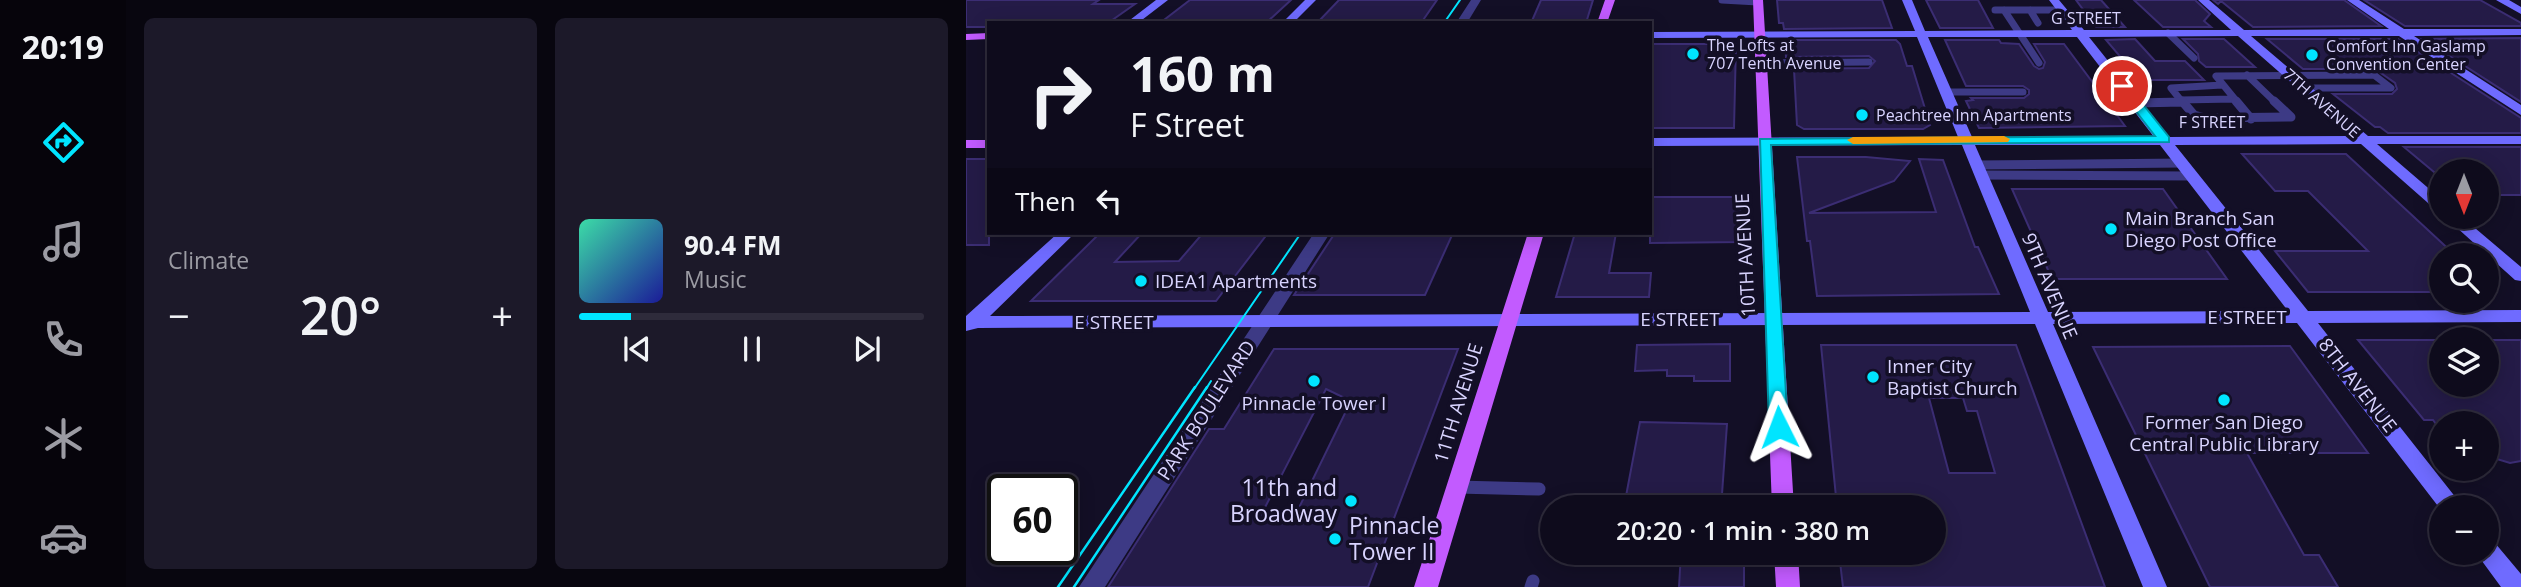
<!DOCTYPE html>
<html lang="en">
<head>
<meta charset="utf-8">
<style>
	body { margin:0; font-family:"Open Sans",sans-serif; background:#1c1929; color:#f1f3f6; height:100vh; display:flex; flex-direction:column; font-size:26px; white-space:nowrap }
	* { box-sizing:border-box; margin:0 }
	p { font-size:23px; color:#9b9ba3 }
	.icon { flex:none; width:38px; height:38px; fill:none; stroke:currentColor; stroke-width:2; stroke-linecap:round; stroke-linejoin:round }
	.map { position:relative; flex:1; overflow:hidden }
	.side { display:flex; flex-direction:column; gap:18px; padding:18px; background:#08060f; width:840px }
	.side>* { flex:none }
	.top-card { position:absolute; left:21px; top:21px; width:665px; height:214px; border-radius:0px; box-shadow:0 4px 18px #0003,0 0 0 2px #2e2b3b; background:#0e0b1c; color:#f1f3f6; overflow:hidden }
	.needle { width:46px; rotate:180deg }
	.buttons { position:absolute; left:1463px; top:159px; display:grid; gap:14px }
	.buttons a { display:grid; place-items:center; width:70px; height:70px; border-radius:50%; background:#0e0b1c; box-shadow:0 4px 18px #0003,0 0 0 2px #2e2b3b; font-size:35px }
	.speed { position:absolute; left:21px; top:474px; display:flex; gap:14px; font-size:35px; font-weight:700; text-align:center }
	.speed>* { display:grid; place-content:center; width:91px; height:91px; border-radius:50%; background:#0e0b1c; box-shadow:0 4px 18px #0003,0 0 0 2px #2e2b3b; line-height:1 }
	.speed .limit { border:4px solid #111; border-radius:10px; background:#fff; color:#111 }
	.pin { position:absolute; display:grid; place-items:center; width:60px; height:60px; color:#fff; margin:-30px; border:4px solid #fff; border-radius:50%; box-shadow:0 2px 7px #0007 }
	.me { position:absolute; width:77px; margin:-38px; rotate:357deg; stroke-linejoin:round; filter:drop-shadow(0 0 5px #0008) }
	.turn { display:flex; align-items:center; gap:24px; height:147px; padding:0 28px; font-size:32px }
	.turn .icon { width:91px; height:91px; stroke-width:2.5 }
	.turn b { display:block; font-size:49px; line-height:60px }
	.then { display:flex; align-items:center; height:66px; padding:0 28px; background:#0003; gap:14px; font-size:26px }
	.big { font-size:52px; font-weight:600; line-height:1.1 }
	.side .widget { flex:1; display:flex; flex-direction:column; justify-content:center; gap:10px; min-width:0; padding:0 24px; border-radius:10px; background:#1c1929 }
	.song { display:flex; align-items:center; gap:21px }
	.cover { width:84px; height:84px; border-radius:10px; background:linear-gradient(135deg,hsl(160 70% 55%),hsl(240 70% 35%)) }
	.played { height:7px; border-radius:4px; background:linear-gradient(90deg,#00e5ff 15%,#2e2b3b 15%) }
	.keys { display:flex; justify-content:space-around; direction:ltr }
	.heat { display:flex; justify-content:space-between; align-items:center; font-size:38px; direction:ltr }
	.side .tiles { flex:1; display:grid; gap:18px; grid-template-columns:repeat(2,1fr) }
	.trip { position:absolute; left:574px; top:495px; width:406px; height:70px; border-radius:35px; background:#0e0b1c; box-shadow:0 4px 18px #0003,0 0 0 2px #2e2b3b; font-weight:600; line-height:70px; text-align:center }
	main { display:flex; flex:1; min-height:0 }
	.menu { display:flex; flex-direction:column; width:126px; justify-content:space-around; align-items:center; background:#06040b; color:#9b9ba3 }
	.menu .icon { width:49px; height:49px }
	.menu .active { color:#00e5ff }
	.menu b { font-size:32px; color:#f1f3f6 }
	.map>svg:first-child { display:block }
	.building { fill:#241b47; stroke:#3b2d73; stroke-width:2; fill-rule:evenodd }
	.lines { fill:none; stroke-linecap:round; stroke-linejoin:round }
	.lane-far2 { stroke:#3d3a85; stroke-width:7 }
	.lane-far1 { stroke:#3d3a85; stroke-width:9 }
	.lane { stroke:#3d3a85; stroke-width:13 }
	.street { fill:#3d3a85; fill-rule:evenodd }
	.secondary { fill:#6f6bff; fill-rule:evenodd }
	.primary { fill:#c25bff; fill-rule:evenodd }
	.tram-far1 { stroke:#00e5ff; stroke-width:2 }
	.tram { stroke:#00e5ff; stroke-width:2.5 }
	.route { fill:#00e5ff; stroke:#0095a6; stroke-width:2 }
	.slow { fill:#f59e0b }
	.poi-dot { fill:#00e5ff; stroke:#130f26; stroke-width:2.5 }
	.labels { text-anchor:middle; stroke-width:7; stroke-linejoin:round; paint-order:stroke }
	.far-street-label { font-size:16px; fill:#d9d4ff; stroke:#130f26 }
	.far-poi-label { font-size:16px; fill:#d9d4ff; stroke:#130f26; text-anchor:start }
	.poi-label { font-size:19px; fill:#d9d4ff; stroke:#130f26; text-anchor:start }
	.street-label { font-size:19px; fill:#d9d4ff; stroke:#130f26 }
	.near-poi-label { font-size:23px; fill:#d9d4ff; stroke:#130f26; text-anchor:end }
</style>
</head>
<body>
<main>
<nav class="menu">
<b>20:19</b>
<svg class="icon active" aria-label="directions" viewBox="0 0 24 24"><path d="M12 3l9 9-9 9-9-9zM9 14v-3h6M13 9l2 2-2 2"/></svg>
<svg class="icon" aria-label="music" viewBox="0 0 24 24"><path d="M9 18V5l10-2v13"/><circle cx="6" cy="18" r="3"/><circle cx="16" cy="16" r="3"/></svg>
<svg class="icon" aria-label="phone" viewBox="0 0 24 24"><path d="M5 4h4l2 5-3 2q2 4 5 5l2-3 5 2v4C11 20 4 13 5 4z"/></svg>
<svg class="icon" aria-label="climate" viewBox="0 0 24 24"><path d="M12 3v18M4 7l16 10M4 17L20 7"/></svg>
<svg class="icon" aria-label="car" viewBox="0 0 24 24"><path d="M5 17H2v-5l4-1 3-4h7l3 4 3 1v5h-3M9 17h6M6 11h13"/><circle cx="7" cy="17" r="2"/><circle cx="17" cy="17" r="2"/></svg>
</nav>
<section class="side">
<div class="tiles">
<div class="widget"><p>Climate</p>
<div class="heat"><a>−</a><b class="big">20°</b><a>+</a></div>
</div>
<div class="widget">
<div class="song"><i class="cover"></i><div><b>90.4 FM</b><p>Music</p></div></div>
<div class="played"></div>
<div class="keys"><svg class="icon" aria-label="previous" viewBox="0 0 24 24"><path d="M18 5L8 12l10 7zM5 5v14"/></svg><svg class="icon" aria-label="pause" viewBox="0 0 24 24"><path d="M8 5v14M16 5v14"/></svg><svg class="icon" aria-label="next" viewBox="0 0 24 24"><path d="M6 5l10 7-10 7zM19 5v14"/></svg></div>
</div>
</div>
</section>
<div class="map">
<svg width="1555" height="587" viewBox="0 0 1555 587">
	<rect width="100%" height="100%" fill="#130f26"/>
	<!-- building -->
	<path class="building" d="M0,0H133L127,4H169L142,23H23V27H0Z
		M224,0H325L300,23H194Z
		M373,0H471L455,23H351Z
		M575,0H627L620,23H565Z
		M811,0H916L926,28L818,29L817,23H813Z
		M960,0H1012L1027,28H974Z
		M1110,0H1135L1159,27H1130Z
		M1168,0H1229L1244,14L1238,21L1245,27H1197Z
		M1247,0H1378L1415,26L1287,27L1255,1L1252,4Z
		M1398,0H1514L1555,23V26H1439Z
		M1555,38V102L1457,39Z
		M1169,39L1189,61H1219L1238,80H1174L1140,40Z
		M1217,39H1258L1289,67H1240L1233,61L1232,54Z
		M1301,39H1432L1555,118V133H1422L1414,127H1409L1367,94H1426L1431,89L1429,83L1409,69H1337Z
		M819,40H930L934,44L941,66H946L964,125L957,129H838L831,125L828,69H823L903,68L909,61L903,56L820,57Z
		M979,40H1033L1035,43L1053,44L1068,66L1073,69L1077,68L1079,62L1068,44H1098L1159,126L1013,128L1000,101L1007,100L1005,98H1058L1063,94V90L1057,86H1000Z
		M684,44H770L768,128H684Z
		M1438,147H1555V195H1521V172H1468Z
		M1276,154H1380L1490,256H1475V292H1342L1309,251H1402L1342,191H1309Z
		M831,157H900L944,161L928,181L843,213L970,212L953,159L977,160L1009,247H1012L1033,294L851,296L844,241H841Z
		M0,159H23V245H0Z
		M1046,189H1197L1261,279H1086Z
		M684,197H774L775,242L684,243Z
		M134,233H176L149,262L213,261L237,233H302L250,301H65Z
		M369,233H487L459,295H328Z
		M609,233H650L643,273H685L683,297H590Z
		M1392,340H1475V385H1521V340H1555V461L1544,463L1521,456V424H1470L1467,420H1458Z
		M764,344V381H728V376H701V370L669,371L671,345Z
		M855,345H1050L1139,587H877L873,553H968V506L871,507ZM963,398H997L1001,411H1011L1029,473H983Z
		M1324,346L1402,453H1281L1338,555H1353L1372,587H1244L1127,347Z
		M308,349H492L402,587H142L243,429H258ZM360,389L385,401L327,520L293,519Z
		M674,422L761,424L755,508H717L718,498L660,496Z
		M715,553H778V587H713Z"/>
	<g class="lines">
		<!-- lane-far2 -->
		<path class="lane-far2" d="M756,0L792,2
			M1029,10H1096
			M1038,10L1073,63
			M1064,10L1072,23
			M1202,33L1228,58
			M796,63L903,62
			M1281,75L1310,103
			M979,92H1057
			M1214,100L1268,99
			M1193,103L1216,102
			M1217,103L1205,88L1256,85
			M1272,103L1250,76L1408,75L1425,88H1339"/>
		<!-- lane-far1 -->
		<path class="lane-far1" d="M1216,101L1228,115L1239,118L1325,117L1308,101
			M1270,101L1285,119
			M1170,103L1216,102
			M1010,165L1217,163
			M1014,175L1227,176"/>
		<!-- lane -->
		<path class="lane" d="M491,487L573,489
			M565,587L567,581"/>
		<!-- street -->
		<path class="street" d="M505,0H515L501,23H490Z
			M348,233H364L139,587H113Z"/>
		<!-- secondary -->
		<path class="secondary" d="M190,0H202L172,23H160Z
			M339,0H350L327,23H316Z
			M936,0H946L959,31L1106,30L1083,0H1093L1118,30H1265L1232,0H1243L1278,30L1423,29L1381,0H1393L1438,29H1555V35L1448,36L1555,105V115L1433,36H1285L1402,136H1555V144H1411L1475,199V212L1470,210L1395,144L1209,145L1342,311L1555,310V322L1352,323L1498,508H1475V510L1331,323L1087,324L1201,587H1177L1069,324L12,328L0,331V316L92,233H109L24,316L1064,312L996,145L684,146V138L992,137L951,37L684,38V32L949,31ZM1272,36L1386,136L1203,137L1123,37ZM962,37H1111L1188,137H1006ZM1009,145H1194L1322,311L1082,312Z
			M1530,0H1543L1555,7V14Z
			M1479,217H1496L1555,267V281L1549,280Z
			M1521,540L1529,543L1555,574V587H1535L1513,557L1510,553H1521Z"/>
		<!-- primary -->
		<path class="primary" d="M639,0H649L641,23H631Z
			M787,0H797L828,508H806Z
			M23,33V39L0,40V34Z
			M0,140H23V148H0Z
			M562,233H578L472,587H448Z
			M808,553H832L834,587H810Z"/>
		<!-- tram-far1 -->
		<path class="tram-far1" d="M478,23L494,0
			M228,389L335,233
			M240,389L245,381"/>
		<!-- tram -->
		<path class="tram" d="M92,587L229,387
			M108,587L241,387"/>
	</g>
	<!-- route -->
	<path class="route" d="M1152,83H1160L1203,137V142L805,145L822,427L819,432H806L803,427L794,139L1189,136L1152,88Z"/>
	<!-- slow -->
	<path class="slow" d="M1038,136L1044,139L1042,142L887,144L881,140L887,137Z"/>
	<!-- markers -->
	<g class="poi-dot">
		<circle cx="727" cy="54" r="7"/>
		<circle cx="1346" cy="55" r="7"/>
		<circle cx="896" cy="115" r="7"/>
		<circle cx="1145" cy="229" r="7"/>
		<circle cx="175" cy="281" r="7"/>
		<circle cx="907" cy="377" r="7"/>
		<circle cx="348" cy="381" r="7"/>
		<circle cx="1258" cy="400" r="7"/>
		<circle cx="385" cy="501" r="7"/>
		<circle cx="369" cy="539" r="7"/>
	</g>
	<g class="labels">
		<!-- far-street labels -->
		<g class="far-street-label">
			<text x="1120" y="24">G STREET</text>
			<text transform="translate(1356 103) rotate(41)" y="6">7TH AVENUE</text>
			<text x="1246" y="128">F STREET</text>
		</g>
		<!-- far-poi labels -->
		<g class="far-poi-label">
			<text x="741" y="51">The Lofts at<tspan x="741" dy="18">707 Tenth Avenue</tspan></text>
			<text x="1360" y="52">Comfort Inn Gaslamp<tspan x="1360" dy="18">Convention Center</tspan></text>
			<text x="910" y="121">Peachtree Inn Apartments</text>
		</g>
		<!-- poi labels -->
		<g class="poi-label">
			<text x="1159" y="225">Main Branch San<tspan x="1159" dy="22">Diego Post Office</tspan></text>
			<text x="189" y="288">IDEA1 Apartments</text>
			<text x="921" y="373">Inner City<tspan x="921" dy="22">Baptist Church</tspan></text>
			<text x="348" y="410" text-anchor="middle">Pinnacle Tower I</text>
			<text x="1258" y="429" text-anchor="middle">Former San Diego<tspan x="1258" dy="22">Central Public Library</tspan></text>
		</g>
		<!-- street labels -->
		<g class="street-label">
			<text transform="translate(779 255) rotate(-93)" y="7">10TH AVENUE</text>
			<text transform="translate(1084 286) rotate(67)" y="7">9TH AVENUE</text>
			<text x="1281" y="324">E STREET</text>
			<text x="714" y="326">E STREET</text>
			<text x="148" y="329">E STREET</text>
			<text transform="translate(1392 385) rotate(52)" y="7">8TH AVENUE</text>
			<text transform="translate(492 403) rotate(-73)" y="7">11TH AVENUE</text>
			<text transform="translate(240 410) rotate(-57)" y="7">PARK BOULEVARD</text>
		</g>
		<!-- near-poi labels -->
		<g class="near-poi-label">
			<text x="371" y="496">11th and<tspan x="371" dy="26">Broadway</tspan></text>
			<text x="383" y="534" text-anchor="start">Pinnacle<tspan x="383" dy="26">Tower II</tspan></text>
		</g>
	</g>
</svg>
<div class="buttons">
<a><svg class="needle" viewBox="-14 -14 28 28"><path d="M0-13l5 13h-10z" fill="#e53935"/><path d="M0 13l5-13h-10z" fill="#9b9ba3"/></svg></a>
<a><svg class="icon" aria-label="search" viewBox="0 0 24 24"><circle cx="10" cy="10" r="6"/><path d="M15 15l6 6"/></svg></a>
<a><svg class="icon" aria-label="layers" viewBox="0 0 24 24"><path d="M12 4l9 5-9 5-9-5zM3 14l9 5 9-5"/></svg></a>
<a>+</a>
<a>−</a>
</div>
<div class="speed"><div class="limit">60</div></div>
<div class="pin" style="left:1156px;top:86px;background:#d93025"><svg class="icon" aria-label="arrive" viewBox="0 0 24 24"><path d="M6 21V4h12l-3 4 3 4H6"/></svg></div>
<svg class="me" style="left:813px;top:427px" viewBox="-20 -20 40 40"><path d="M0-17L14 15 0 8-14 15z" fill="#00e5ff" stroke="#fff" stroke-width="4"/></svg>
<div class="trip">20:20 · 1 min · 380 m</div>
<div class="top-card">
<div class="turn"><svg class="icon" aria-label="right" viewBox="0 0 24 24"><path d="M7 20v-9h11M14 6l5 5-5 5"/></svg><div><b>160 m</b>F Street</div></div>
<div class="then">Then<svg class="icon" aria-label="left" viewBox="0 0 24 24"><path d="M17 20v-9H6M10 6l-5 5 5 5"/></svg></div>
</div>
</div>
</main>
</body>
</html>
